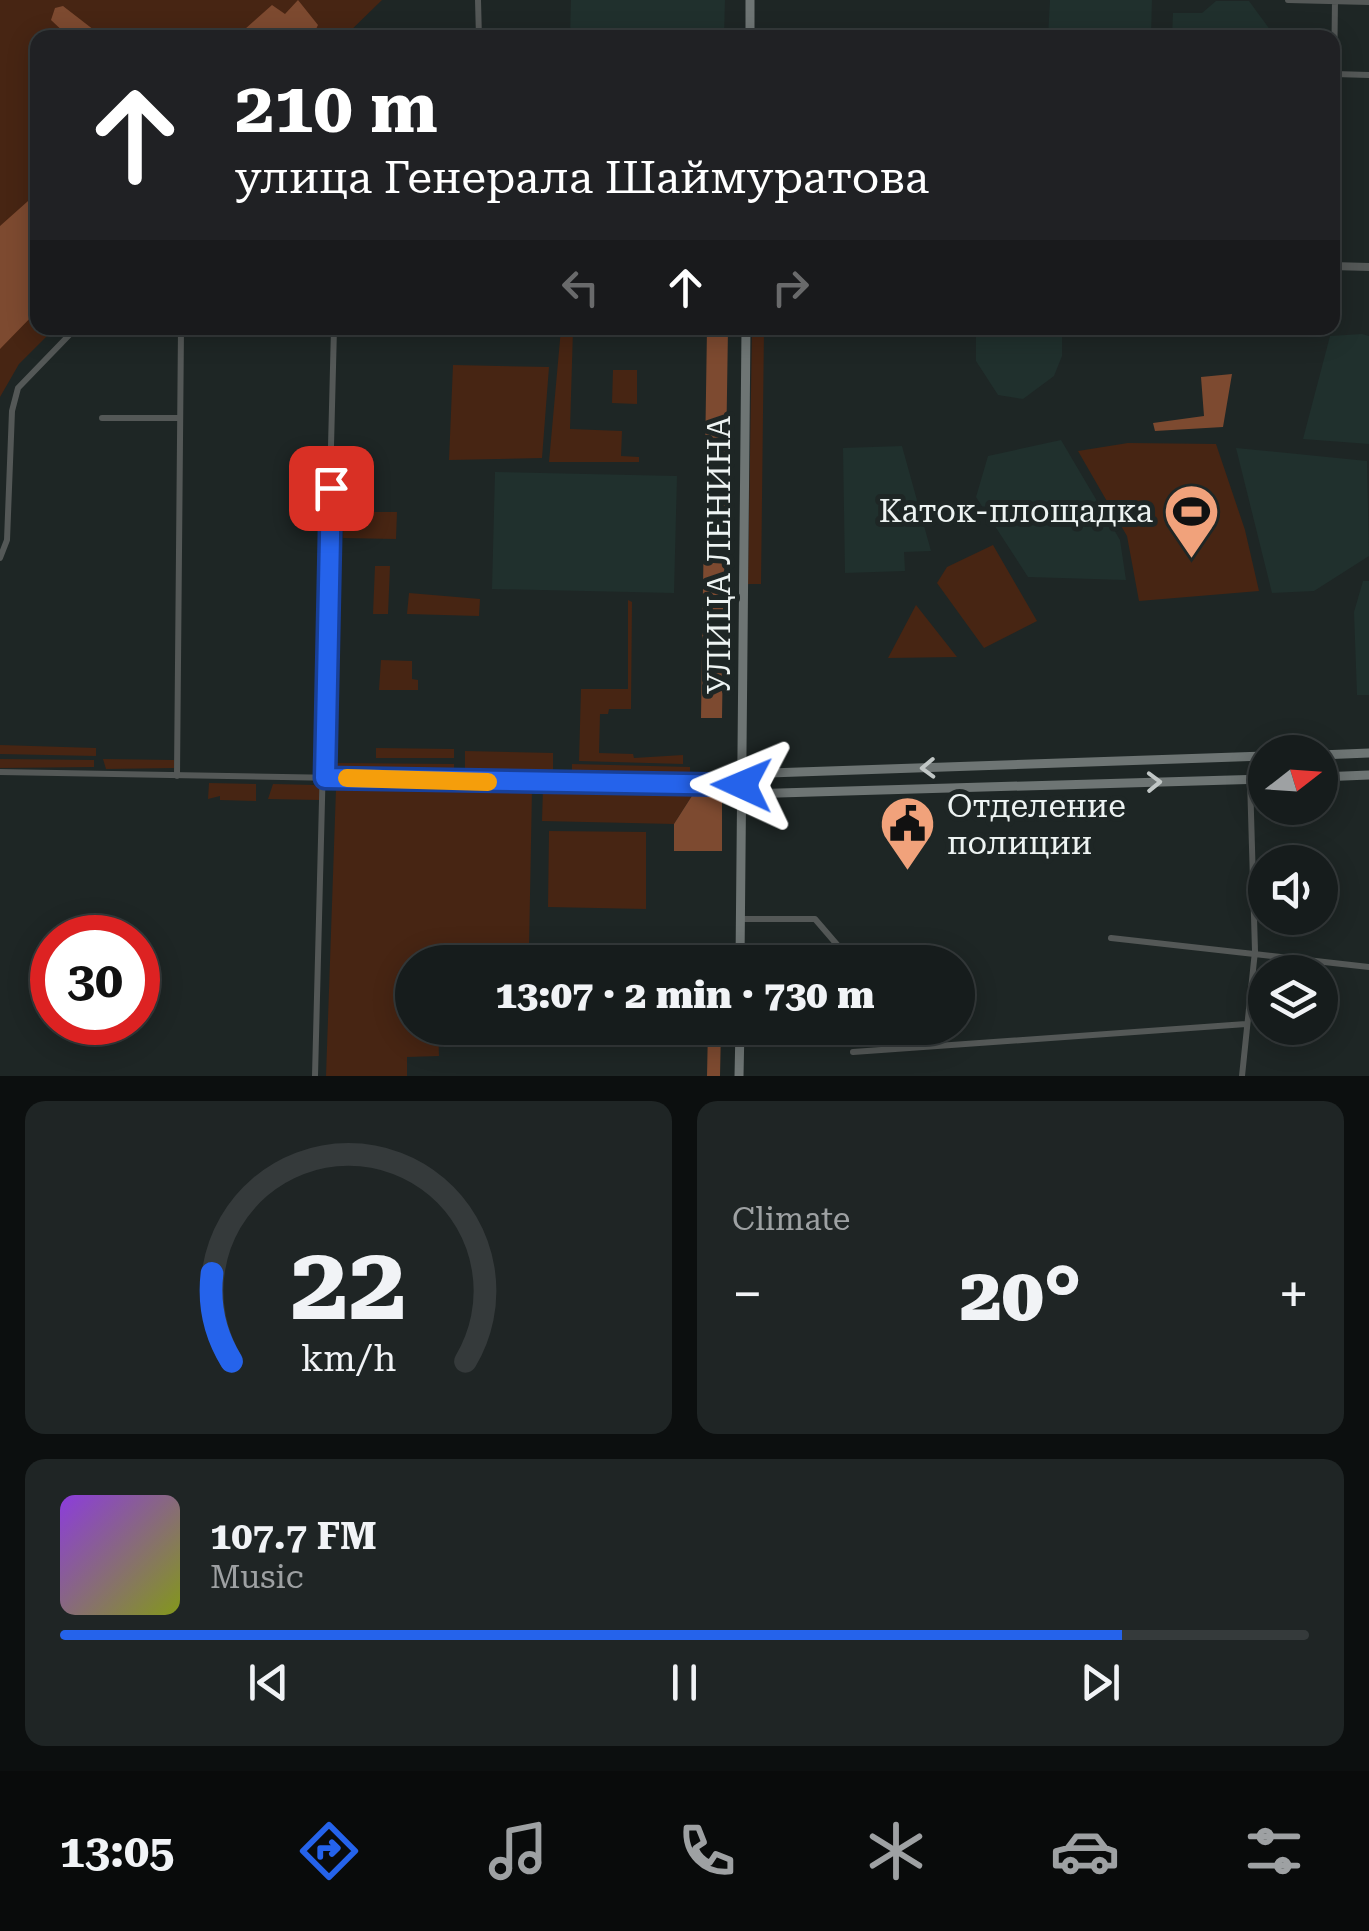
<!DOCTYPE html>
<html lang="en">
<head>
<meta charset="utf-8">
<style>
	body { margin:0; font-family:"Roboto Serif",serif; background:#1f2525; color:#f1f3f6; height:100vh; display:flex; flex-direction:column; font-size:38px; white-space:nowrap }
	* { box-sizing:border-box; margin:0 }
	p { font-size:32px; color:#9ea1a3 }
	.icon { flex:none; width:55px; height:55px; fill:none; stroke:currentColor; stroke-width:2; stroke-linecap:round; stroke-linejoin:round }
	.map { position:relative; height:1076px; overflow:hidden }
	.drawer { display:flex; flex-direction:column; gap:25px; padding:25px; background:#0c0f0f; flex:1 }
	.drawer>* { flex:none }
	.banner { position:absolute; left:30px; top:30px; width:1310px; height:305px; border-radius:20px; box-shadow:0 5px 25px #0003,0 0 0 2px #353a3b; background:#202124; color:#fff; overflow:hidden }
	.needle { width:65px; rotate:73deg }
	.tools { position:absolute; left:1248px; top:735px; display:grid; gap:20px }
	.tools a { display:grid; place-items:center; width:90px; height:90px; border-radius:50%; background:#161c1c; box-shadow:0 5px 25px #0003,0 0 0 2px #353a3b; font-size:50px }
	.speed { position:absolute; left:30px; top:915px; display:flex; gap:20px; font-size:50px; font-weight:700; text-align:center }
	.speed>* { display:grid; place-content:center; width:130px; height:130px; border-radius:50%; background:#161c1c; box-shadow:0 5px 25px #0003,0 0 0 2px #353a3b; line-height:1 }
	.speed .limit { border:15px solid #d22; background:#fff; color:#111 }
	.pin { position:absolute; display:grid; place-items:center; width:85px; height:85px; color:#fff; margin:-42px; border-radius:20px; box-shadow:0 5px 15px #0006 }
	.me { position:absolute; width:110px; margin:-55px; rotate:271deg; stroke-linejoin:round; filter:drop-shadow(0 0 8px #0008) }
	.turn { display:flex; align-items:center; gap:35px; height:210px; padding:0 40px; font-size:45px }
	.turn .icon { width:130px; height:130px; stroke-width:2.5 }
	.turn b { display:block; font-size:70px; line-height:85px }
	.lanes { display:flex; align-items:center; height:95px; padding:0 40px; background:#0003; justify-content:center; gap:50px; direction:ltr }
	.lanes .off { opacity:.35 }
	.big { font-size:75px; font-weight:800; line-height:1.1 }
	.drawer .card { flex:1; display:flex; flex-direction:column; justify-content:center; gap:15px; min-width:0; padding:0 35px; border-radius:20px; background:#1f2525 }
	.drawer .dial { align-items:center; gap:0 }
	.dial svg { height:260px; overflow:visible; fill:none; stroke:#353a3b; stroke-width:7; stroke-linecap:round; text-anchor:middle }
	.dial text { fill:#f1f3f6; stroke:none }
	.song { display:flex; align-items:center; gap:30px }
	.cover { width:120px; height:120px; border-radius:15px; background:linear-gradient(135deg,hsl(270 70% 55%),hsl(70 70% 35%)) }
	.played { height:10px; border-radius:5px; background:linear-gradient(90deg,#2563eb 85%,#353a3b 85%) }
	.keys { display:flex; justify-content:space-around; direction:ltr }
	.heat { display:flex; justify-content:space-between; align-items:center; font-size:55px; direction:ltr }
	.drawer .tiles { flex:1; display:grid; gap:25px; grid-template-columns:1fr 1fr }
	.card:last-child { grid-column:span 2 }
	.trip { position:absolute; left:395px; top:945px; width:580px; height:100px; border-radius:50px; background:#161c1c; box-shadow:0 5px 25px #0003,0 0 0 2px #353a3b; font-weight:800; line-height:100px; text-align:center }
	.tabs { display:flex; height:160px; justify-content:space-around; align-items:center; background:#090b0b; color:#9ea1a3 }
	.tabs .icon { width:70px; height:70px }
	.tabs .active { color:#2563eb }
	.tabs b { font-size:45px; color:#f1f3f6 }
	.map>svg:first-child { display:block }
	.built { fill:#20302d }
	.green { fill:#472513 }
	.forest { fill:#7d4a30 }
	.lines { fill:none; stroke-linecap:round; stroke-linejoin:round }
	.minor { stroke:#545857; stroke-width:6 }
	.tertiary { stroke:#545857; stroke-width:8 }
	.secondary { stroke:#6e7574; stroke-width:9 }
	.oneway { stroke:#c1c7c6 }
	.route-casing { stroke:#184099; stroke-width:25 }
	.route { stroke:#2563eb; stroke-width:18 }
	.slow { stroke:#f59e0b; stroke-width:18 }
	.labels { text-anchor:middle; stroke-width:10; stroke-linejoin:round; paint-order:stroke }
	.poi-label { font-size:32px; fill:#edf3f2; stroke:#1e2625; text-anchor:end }
	.street-label { font-size:32px; fill:#edf3f2; stroke:#1e2625 }
</style>
</head>
<body>
<div class="map">
<svg width="1369" height="1076" viewBox="0 0 1369 1076">
	<rect width="100%" height="100%" fill="#1e2625"/>
	<!-- built -->
	<path class="built" d="M571,0H725L724,37H570Z
		M1050,0H1152L1151,37H1048Z
		M1216,1H1249L1271,31H1320V37H1172L1173,13H1202Z
		M976,328H1062V356L1054,376L1023,399L998,395L976,361Z
		M1362,334L1369,336V444L1303,439L1330,336Z
		M1061,440L1120,540L1126,580L1028,577L976,497L988,456Z
		M902,446L931,551L904,552L905,571L845,573L843,448Z
		M1236,448L1367,461L1369,556L1314,591L1272,593Z
		M495,472L677,476L674,593L492,589Z
		M1363,581H1369V695H1357L1354,612Z"/>
	<!-- green -->
	<path class="green" d="M0,0H382L344,37L38,38V328H55L19,364L0,397Z
		M752,328H764L761,584H748Z
		M561,329L573,330L570,429L622,431L621,456L639,457V462H549Z
		M453,365L549,367L542,458L449,460Z
		M613,370H637V404L612,403Z
		M1128,443L1216,444L1245,530L1259,591L1139,601L1127,536L1078,451Z
		M344,512H397L396,539L343,538Z
		M993,545L1037,621L984,648L937,583L947,567Z
		M375,566H390L388,614H373Z
		M409,593L480,599L479,616L407,614Z
		M628,600L632,602L631,709H609L608,714H600L599,753L633,754L634,758L683,755V764L579,761L581,689H628Z
		M916,605L957,657L888,658Z
		M381,660L412,661V679L418,680V690H379Z
		M0,745L96,748V756L0,754Z
		M376,748L454,749V758H376Z
		M465,751L553,753V771L465,770Z
		M0,759L94,760V767L0,768Z
		M103,759L174,760V768L106,769Z
		M333,763L454,764V772H336Z
		M572,764L690,767V774L572,772Z
		M209,783L256,784V801L220,800V796L208,799Z
		M273,784L314,785L320,789L319,800L268,799Z
		M543,788H697L674,824L542,821Z
		M336,789H532L529,949L437,946V962H412V1028H438L439,1056L407,1057V1076H326Z
		M549,831L646,832V909L548,907Z"/>
	<!-- forest -->
	<path class="forest" d="M298,0L318,25L312,37H236L272,5L285,14Z
		M63,6L103,37H69L51,20L55,8Z
		M37,193V311L0,349V226Z
		M707,328H728L722,718H701Z
		M1232,374L1223,427L1155,431L1153,423L1204,416L1201,377Z
		M697,788H722V851H674V824Z
		M708,1028H721L720,1076H707Z"/>
	<g class="lines">
		<!-- minor -->
		<path class="minor" d="M478,0L479,38
			M1288,0L1369,2
			M1335,74L1369,75
			M1332,244L1335,0
			M102,418H180
			M0,558L7,540L12,411L18,388L76,328
			M0,772L742,785
			M177,776L181,328
			M740,919H815L852,962
			M1111,938L1369,967
			M897,1028V1049
			M853,1052L1246,1024
			M315,1076L334,328
			M1242,1076L1255,951L1250,779"/>
		<!-- tertiary -->
		<path class="tertiary" d="M1332,266L1369,267"/>
		<!-- secondary -->
		<path class="secondary" d="M750,38V0
			M1320,755L1369,753
			M742,774L1265,756
			M1320,777L1369,775
			M742,794L1265,779
			M740,962L746,328
			M739,1076L740,1028"/>
	</g>
	<!-- one-way arrows -->
	<defs><path id="oneway-chevron" d="M-2-3.5L2.5 0L-2 3.5" fill="none" stroke-width="1.6" stroke-linecap="round" stroke-linejoin="round" transform="scale(2.5)"/></defs>
	<g class="oneway">
		<use href="#oneway-chevron" transform="translate(928 768) rotate(178)"/>
		<use href="#oneway-chevron" transform="translate(1154 782) rotate(-1)"/>
	</g>
	<g class="lines">
		<defs>
			<path id="route" d="M331,488L325,778L742,785"/>
		</defs>
		<!-- route casing -->
		<use href="#route" class="route-casing"/>
		<!-- route -->
		<use href="#route" class="route"/>
		<!-- slow -->
		<path class="slow" d="M347,778L488,782"/>
	</g>
	<!-- icons -->
	<defs>
		<symbol id="stadium-pin" viewBox="-11 -11 22 30"><path d="M0 17L-7.5 6A9.5 9.5 0 1 1 7.5 6Z" fill="#f1a27b" stroke="#1e2625"/><path d="M0-5a6.5 5 0 1 0 0 10a6.5 5 0 1 0 0-10ZM-3.5-1.8h7v3.6h-7Z" fill="#111"/></symbol>
		<symbol id="civic-pin" viewBox="-11 -11 22 30"><path d="M0 17L-7.5 6A9.5 9.5 0 1 1 7.5 6Z" fill="#f1a27b" stroke="#1e2625"/><path d="M-.6-6.5H3V-4.5H.6V-3L4-1V1h2V6H-6V1h2V-1L-.6-3ZM-1.2 2.5V6h2.4V2.5Z" fill="#111"/></symbol>
	</defs>
	<g fill-rule="evenodd">
		<use href="#stadium-pin" x="1160" y="480" width="63" height="86"/>
		<use href="#civic-pin" x="876" y="792" width="63" height="86"/>
	</g>
	<g class="labels">
		<!-- poi labels -->
		<g class="poi-label">
			<text x="1153" y="522">Каток-площадка</text>
			<text x="947" y="817" text-anchor="start">Отделение<tspan x="947" dy="37">полиции</tspan></text>
		</g>
		<!-- street labels -->
		<g class="street-label">
			<text transform="translate(719 555) rotate(-90)" y="11">УЛИЦА ЛЕНИНА</text>
		</g>
	</g>
</svg>
<div class="tools">
<a><svg class="needle" viewBox="-14 -14 28 28"><path d="M0-13l5 13h-10z" fill="#e53935"/><path d="M0 13l5-13h-10z" fill="#9ea1a3"/></svg></a>
<a><svg class="icon" aria-label="sound" viewBox="0 0 24 24"><path d="M4 9h4l5-4v14l-5-4H4zM17 9q2 3 0 6"/></svg></a>
<a><svg class="icon" aria-label="layers" viewBox="0 0 24 24"><path d="M12 4l9 5-9 5-9-5zM3 14l9 5 9-5"/></svg></a>
</div>
<div class="speed"><div class="limit">30</div></div>
<div class="pin" style="left:331px;top:488px;background:#d93025"><svg class="icon" aria-label="arrive" viewBox="0 0 24 24"><path d="M6 21V4h12l-3 4 3 4H6"/></svg></div>
<svg class="me" style="left:742px;top:785px" viewBox="-20 -20 40 40"><path d="M0-17L14 15 0 8-14 15z" fill="#2563eb" stroke="#fff" stroke-width="4"/></svg>
<div class="trip">13:07 · 2 min · 730 m</div>
<div class="banner">
<div class="turn"><svg class="icon" aria-label="ahead" viewBox="0 0 24 24"><path d="M12 20V5M6 11l6-6 6 6"/></svg><div><b>210 m</b>улица Генерала Шаймуратова</div></div>
<div class="lanes"><svg class="icon off" aria-label="left" viewBox="0 0 24 24"><path d="M17 20v-9H6M10 6l-5 5 5 5"/></svg><svg class="icon" aria-label="ahead" viewBox="0 0 24 24"><path d="M12 20V5M6 11l6-6 6 6"/></svg><svg class="icon off" aria-label="right" viewBox="0 0 24 24"><path d="M7 20v-9h11M14 6l5 5-5 5"/></svg></div>
</div>
</div>
<section class="drawer">
<div class="tiles">
<div class="card dial"><svg viewBox="0 0 100 80">
<path d="M14 69A42 42 0 1 1 86 69"/>
<path d="M14 69A42 42 0 0 1 8 42" stroke="#2563eb"/>
<text x="50" y="56" font-size="32" font-weight="700">22</text>
<text x="50" y="72" font-size="11">km/h</text>
</svg></div>
<div class="card"><p>Climate</p>
<div class="heat"><a>−</a><b class="big">20°</b><a>+</a></div>
</div>
<div class="card">
<div class="song"><i class="cover"></i><div><b>107.7 FM</b><p>Music</p></div></div>
<div class="played"></div>
<div class="keys"><svg class="icon" aria-label="previous" viewBox="0 0 24 24"><path d="M18 5L8 12l10 7zM5 5v14"/></svg><svg class="icon" aria-label="pause" viewBox="0 0 24 24"><path d="M8 5v14M16 5v14"/></svg><svg class="icon" aria-label="next" viewBox="0 0 24 24"><path d="M6 5l10 7-10 7zM19 5v14"/></svg></div>
</div>
</div>
</section>
<nav class="tabs">
<b>13:05</b>
<svg class="icon active" aria-label="directions" viewBox="0 0 24 24"><path d="M12 3l9 9-9 9-9-9zM9 14v-3h6M13 9l2 2-2 2"/></svg>
<svg class="icon" aria-label="music" viewBox="0 0 24 24"><path d="M9 18V5l10-2v13"/><circle cx="6" cy="18" r="3"/><circle cx="16" cy="16" r="3"/></svg>
<svg class="icon" aria-label="phone" viewBox="0 0 24 24"><path d="M5 4h4l2 5-3 2q2 4 5 5l2-3 5 2v4C11 20 4 13 5 4z"/></svg>
<svg class="icon" aria-label="climate" viewBox="0 0 24 24"><path d="M12 3v18M4 7l16 10M4 17L20 7"/></svg>
<svg class="icon" aria-label="car" viewBox="0 0 24 24"><path d="M5 17H2v-5l4-1 3-4h7l3 4 3 1v5h-3M9 17h6M6 11h13"/><circle cx="7" cy="17" r="2"/><circle cx="17" cy="17" r="2"/></svg>
<svg class="icon" aria-label="filters" viewBox="0 0 24 24"><path d="M4 7h16M4 17h16"/><circle cx="9" cy="7" r="2"/><circle cx="15" cy="17" r="2"/></svg>
</nav>
</body>
</html>
